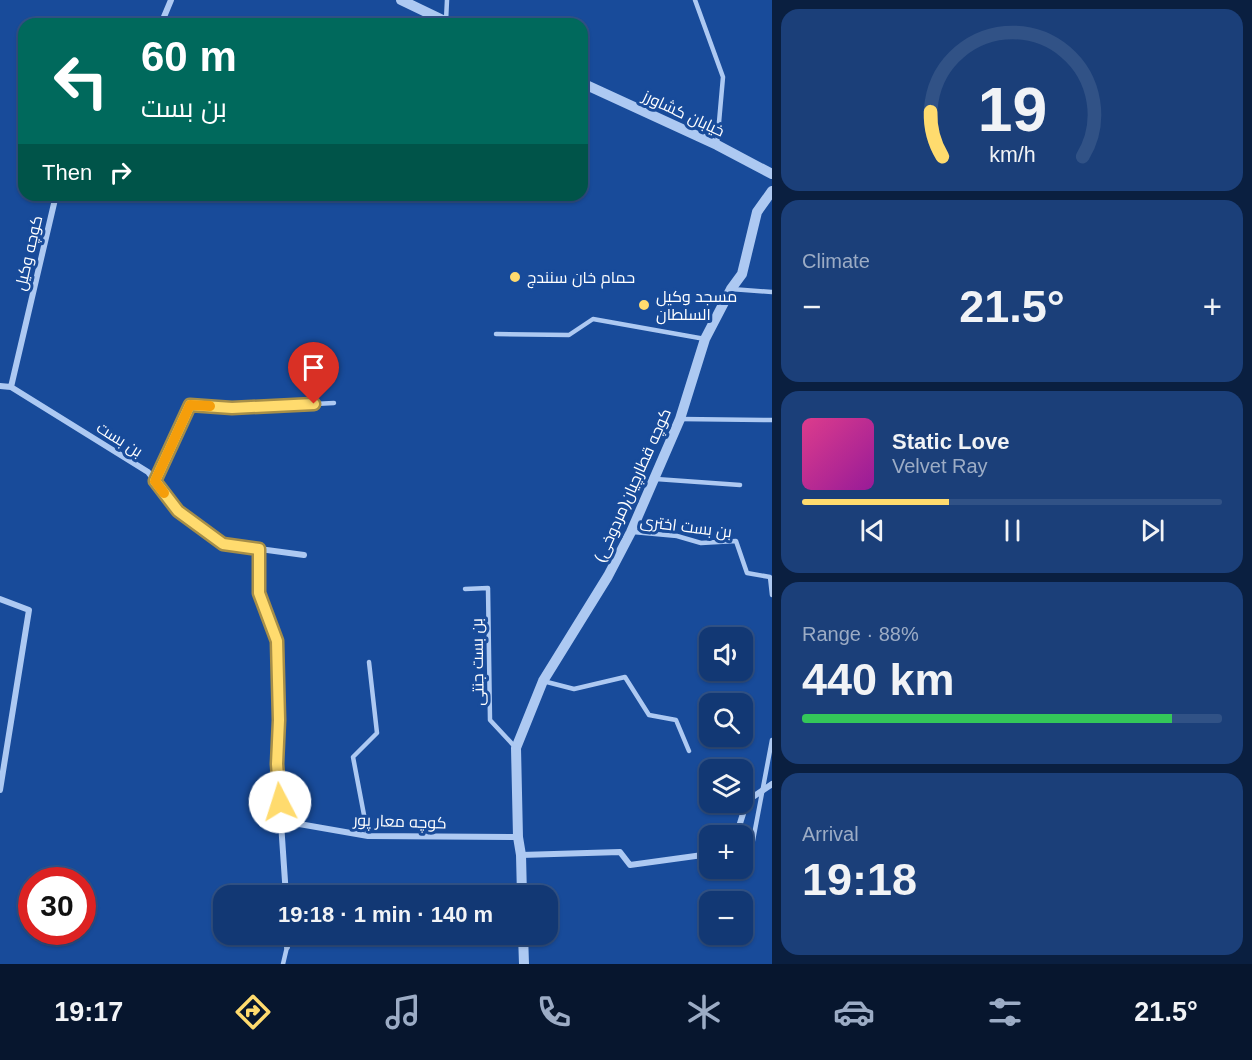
<!DOCTYPE html>
<html lang="en">
<head>
<meta charset="utf-8">
<style>
	body { margin:0; font-family:Helvetica,Cairo,sans-serif; background:#1b3f79; color:#f1f3f6; height:100vh; display:flex; flex-direction:column; font-size:22px; white-space:nowrap }
	* { box-sizing:border-box; margin:0 }
	p { font-size:20px; color:#9cacc5 }
	.icon { flex:none; width:33px; height:33px; fill:none; stroke:currentColor; stroke-width:2; stroke-linecap:round; stroke-linejoin:round }
	.map { position:relative; flex:1; overflow:hidden }
	.side { display:flex; flex-direction:column; gap:9px; padding:9px; background:#0a1f40; width:480px }
	.side>* { flex:none }
	.guide { position:absolute; left:18px; top:18px; width:570px; height:183px; border-radius:18px; box-shadow:0 2px 4px #0004,0 0 0 2px #315286; background:#00695c; color:#fff; overflow:hidden }
	.fabs { position:absolute; left:699px; top:627px; display:grid; gap:12px }
	.fabs a { display:grid; place-items:center; width:54px; height:54px; border-radius:12px; background:#123874; box-shadow:0 2px 4px #0004,0 0 0 2px #315286; font-size:30px }
	.speed { position:absolute; left:18px; top:867px; display:flex; gap:12px; font-size:30px; font-weight:700; text-align:center }
	.speed>* { display:grid; place-content:center; width:78px; height:78px; border-radius:50%; background:#123874; box-shadow:0 2px 4px #0004,0 0 0 2px #315286; line-height:1 }
	.speed .limit { border:9px solid #d22; background:#fff; color:#111 }
	.pin { position:absolute; display:grid; place-items:center; width:51px; height:51px; color:#fff; margin:-62px -26px; border-radius:50% 50% 50% 0; rotate:-45deg; box-shadow:0 0 6px #0007 }
	.pin .icon { rotate:45deg }
	.me { position:absolute; width:66px; margin:-33px; rotate:355deg; stroke-linejoin:round; filter:drop-shadow(0 0 4px #0008) }
	.turn { display:flex; align-items:center; gap:21px; height:126px; padding:0 24px; font-size:27px }
	.turn .icon { width:78px; height:78px; stroke-width:2.5 }
	.turn b { display:block; font-size:42px; line-height:51px }
	.then { display:flex; align-items:center; height:57px; padding:0 24px; background:#0003; gap:12px; font-size:22px }
	.big { font-size:45px; font-weight:800; line-height:1.1 }
	.side .tile { flex:1; display:flex; flex-direction:column; justify-content:center; gap:9px; min-width:0; padding:0 21px; border-radius:18px; background:#1b3f79 }
	.side .dial { align-items:center; gap:0 }
	.dial svg { height:156px; overflow:visible; fill:none; stroke:#315286; stroke-width:7; stroke-linecap:round; text-anchor:middle }
	.dial text { fill:#f1f3f6; stroke:none }
	.song { display:flex; align-items:center; gap:18px }
	.cover { width:72px; height:72px; border-radius:9px; background:linear-gradient(135deg,hsl(330 70% 55%),hsl(300 70% 35%)) }
	.played { height:6px; border-radius:3px; background:linear-gradient(90deg,#ffdb6e 35%,#315286 35%) }
	.keys { display:flex; justify-content:space-around; direction:ltr }
	.heat { display:flex; justify-content:space-between; align-items:center; font-size:33px; direction:ltr }
	.charge { height:9px; border-radius:4px; background:linear-gradient(90deg,#34c759 88%,#315286 0) }
	.trip { position:absolute; left:213px; top:885px; width:345px; height:60px; border-radius:18px; background:#123874; box-shadow:0 2px 4px #0004,0 0 0 2px #315286; font-weight:800; line-height:60px; text-align:center }
	.dock { display:flex; height:96px; justify-content:space-around; align-items:center; background:#07162e; color:#9cacc5 }
	.dock .icon { width:42px; height:42px }
	.dock .selected { color:#ffdb6e }
	.dock b { font-size:27px; color:#f1f3f6 }
	main { display:flex; flex:1; min-height:0 }
	.map>svg:first-child { display:block }
	.lines { fill:none; stroke-linecap:round; stroke-linejoin:round }
	.service { stroke:#adc9f2; stroke-width:4.5 }
	.minor { stroke:#adc9f2; stroke-width:6 }
	.tertiary { stroke:#adc9f2; stroke-width:10 }
	.route-casing { stroke:#a68e48; stroke-width:15 }
	.route { stroke:#ffdb6e; stroke-width:10 }
	.slow { stroke:#f59e0b; stroke-width:10 }
	.poi-dot { fill:#ffdb6e; stroke:#184b9a; stroke-width:2 }
	.labels { text-anchor:middle; stroke-width:6; stroke-linejoin:round; paint-order:stroke }
	.street-label { font-size:16px; fill:#fff; stroke:#184b9a }
	.poi-label { font-size:16px; fill:#fff; stroke:#184b9a; text-anchor:start }
</style>
</head>
<body>
<main>
<div class="map">
<svg width="772" height="964" viewBox="0 0 772 964">
	<rect width="100%" height="100%" fill="#184b9a"/>
	<g class="lines">
		<!-- service -->
		<path class="service" d="M695,0L723,77L717,145
			M446,21L447,0
			M731,289L772,292
			M496,334L569,335L593,319L705,339
			M680,419L772,420
			M656,479L740,485
			M155,481L190,405L232,408L334,403
			M633,532L677,536L701,543L736,541L747,573L770,577L772,595
			M465,589L488,588L490,720L516,748
			M543,681L574,689L625,677L649,715L676,720L689,751
			M368,836L353,757L377,733L369,662
			M747,872L772,740
			M283,964L287,947"/>
		<!-- minor -->
		<path class="minor" d="M161,24L171,0
			M0,386L11,387L148,472L178,511L223,544L304,555
			M11,387L56,195
			M259,549V593L277,641L279,720L277,764L286,896
			M0,599L29,610L0,790
			M282,821L368,836L518,837
			M736,836L747,801L772,784
			M521,855L620,852L630,865L710,854
			M287,934V947"/>
		<!-- tertiary -->
		<path class="tertiary" d="M401,0L451,24
			M582,83L717,145L772,174
			M522,896L521,855L518,837L516,748L543,681L608,576L631,532L680,419L705,339L731,289L742,274L757,212L772,191
			M523,934L524,964"/>
	</g>
	<g class="lines">
		<defs>
			<path id="route" d="M280,802L277,764L279,720L277,641L259,593V549L223,544L178,511L155,481L190,405L232,408L314,404"/>
		</defs>
		<!-- route casing -->
		<use href="#route" class="route-casing"/>
		<!-- route -->
		<use href="#route" class="route"/>
		<!-- slow -->
		<path class="slow" d="M164,493L155,481L190,405L210,406"/>
	</g>
	<!-- markers -->
	<g class="poi-dot">
		<circle cx="515" cy="277" r="6"/>
		<circle cx="644" cy="305" r="6"/>
	</g>
	<g class="labels">
		<!-- street labels -->
		<g class="street-label">
			<text transform="translate(684 113) rotate(25)" y="6">خیابان کشاورز</text>
			<text transform="translate(28 253) rotate(-77)" y="6">کوچه وکیل</text>
			<text transform="translate(120 439) rotate(32)" y="6">بن بست</text>
			<text transform="translate(632 485) rotate(-66)" y="6">کوچه قطارچیان(مردوخی)</text>
			<text transform="translate(686 526) rotate(7)" y="6">بن بست اختری</text>
			<text transform="translate(477 662) rotate(-91)" y="6">بن بست جنتی</text>
			<text transform="translate(400 821) rotate(2)" y="6">کوچه معار پور</text>
		</g>
		<!-- poi labels -->
		<g class="poi-label">
			<text x="527" y="283">حمام خان سنندج</text>
			<text x="656" y="302">مسجد وکیل<tspan x="656" dy="18">السلطان</tspan></text>
		</g>
	</g>
</svg>
<div class="fabs">
<a><svg class="icon" aria-label="sound" viewBox="0 0 24 24"><path d="M4 9h4l5-4v14l-5-4H4zM17 9q2 3 0 6"/></svg></a>
<a><svg class="icon" aria-label="search" viewBox="0 0 24 24"><circle cx="10" cy="10" r="6"/><path d="M15 15l6 6"/></svg></a>
<a><svg class="icon" aria-label="layers" viewBox="0 0 24 24"><path d="M12 4l9 5-9 5-9-5zM3 14l9 5 9-5"/></svg></a>
<a>+</a>
<a>−</a>
</div>
<div class="speed"><div class="limit">30</div></div>
<div class="pin" style="left:314px;top:404px;background:#d93025"><svg class="icon" aria-label="arrive" viewBox="0 0 24 24"><path d="M6 21V4h12l-3 4 3 4H6"/></svg></div>
<svg class="me" style="left:280px;top:802px" viewBox="-20 -20 40 40"><circle r="19" fill="#fff"/><path d="M0-13L10 11 0 6-10 11z" fill="#ffdb6e"/></svg>
<div class="trip">19:18 · 1 min · 140 m</div>
<div class="guide">
<div class="turn"><svg class="icon" aria-label="left" viewBox="0 0 24 24"><path d="M17 20v-9H6M10 6l-5 5 5 5"/></svg><div><b>60 m</b>بن بست</div></div>
<div class="then">Then<svg class="icon" aria-label="right" viewBox="0 0 24 24"><path d="M7 20v-9h11M14 6l5 5-5 5"/></svg></div>
</div>
</div>
<section class="side">
<div class="tile dial"><svg viewBox="0 0 100 80">
<path d="M14 69A42 42 0 1 1 86 69"/>
<path d="M14 69A42 42 0 0 1 8 46" stroke="#ffdb6e"/>
<text x="50" y="56" font-size="32" font-weight="700">19</text>
<text x="50" y="72" font-size="11">km/h</text>
</svg></div>
<div class="tile"><p>Climate</p>
<div class="heat"><a>−</a><b class="big">21.5°</b><a>+</a></div>
</div>
<div class="tile">
<div class="song"><i class="cover"></i><div><b>Static Love</b><p>Velvet Ray</p></div></div>
<div class="played"></div>
<div class="keys"><svg class="icon" aria-label="previous" viewBox="0 0 24 24"><path d="M18 5L8 12l10 7zM5 5v14"/></svg><svg class="icon" aria-label="pause" viewBox="0 0 24 24"><path d="M8 5v14M16 5v14"/></svg><svg class="icon" aria-label="next" viewBox="0 0 24 24"><path d="M6 5l10 7-10 7zM19 5v14"/></svg></div>
</div>
<div class="tile"><p>Range · 88%</p><b class="big">440 km</b><div class="charge"></div></div>
<div class="tile"><p>Arrival</p><b class="big">19:18</b></div>
</section>
</main>
<nav class="dock">
<b>19:17</b>
<svg class="icon selected" aria-label="directions" viewBox="0 0 24 24"><path d="M12 3l9 9-9 9-9-9zM9 14v-3h6M13 9l2 2-2 2"/></svg>
<svg class="icon" aria-label="music" viewBox="0 0 24 24"><path d="M9 18V5l10-2v13"/><circle cx="6" cy="18" r="3"/><circle cx="16" cy="16" r="3"/></svg>
<svg class="icon" aria-label="phone" viewBox="0 0 24 24"><path d="M5 4h4l2 5-3 2q2 4 5 5l2-3 5 2v4C11 20 4 13 5 4z"/></svg>
<svg class="icon" aria-label="climate" viewBox="0 0 24 24"><path d="M12 3v18M4 7l16 10M4 17L20 7"/></svg>
<svg class="icon" aria-label="car" viewBox="0 0 24 24"><path d="M5 17H2v-5l4-1 3-4h7l3 4 3 1v5h-3M9 17h6M6 11h13"/><circle cx="7" cy="17" r="2"/><circle cx="17" cy="17" r="2"/></svg>
<svg class="icon" aria-label="filters" viewBox="0 0 24 24"><path d="M4 7h16M4 17h16"/><circle cx="9" cy="7" r="2"/><circle cx="15" cy="17" r="2"/></svg>
<b>21.5°</b>
</nav>
</body>
</html>
